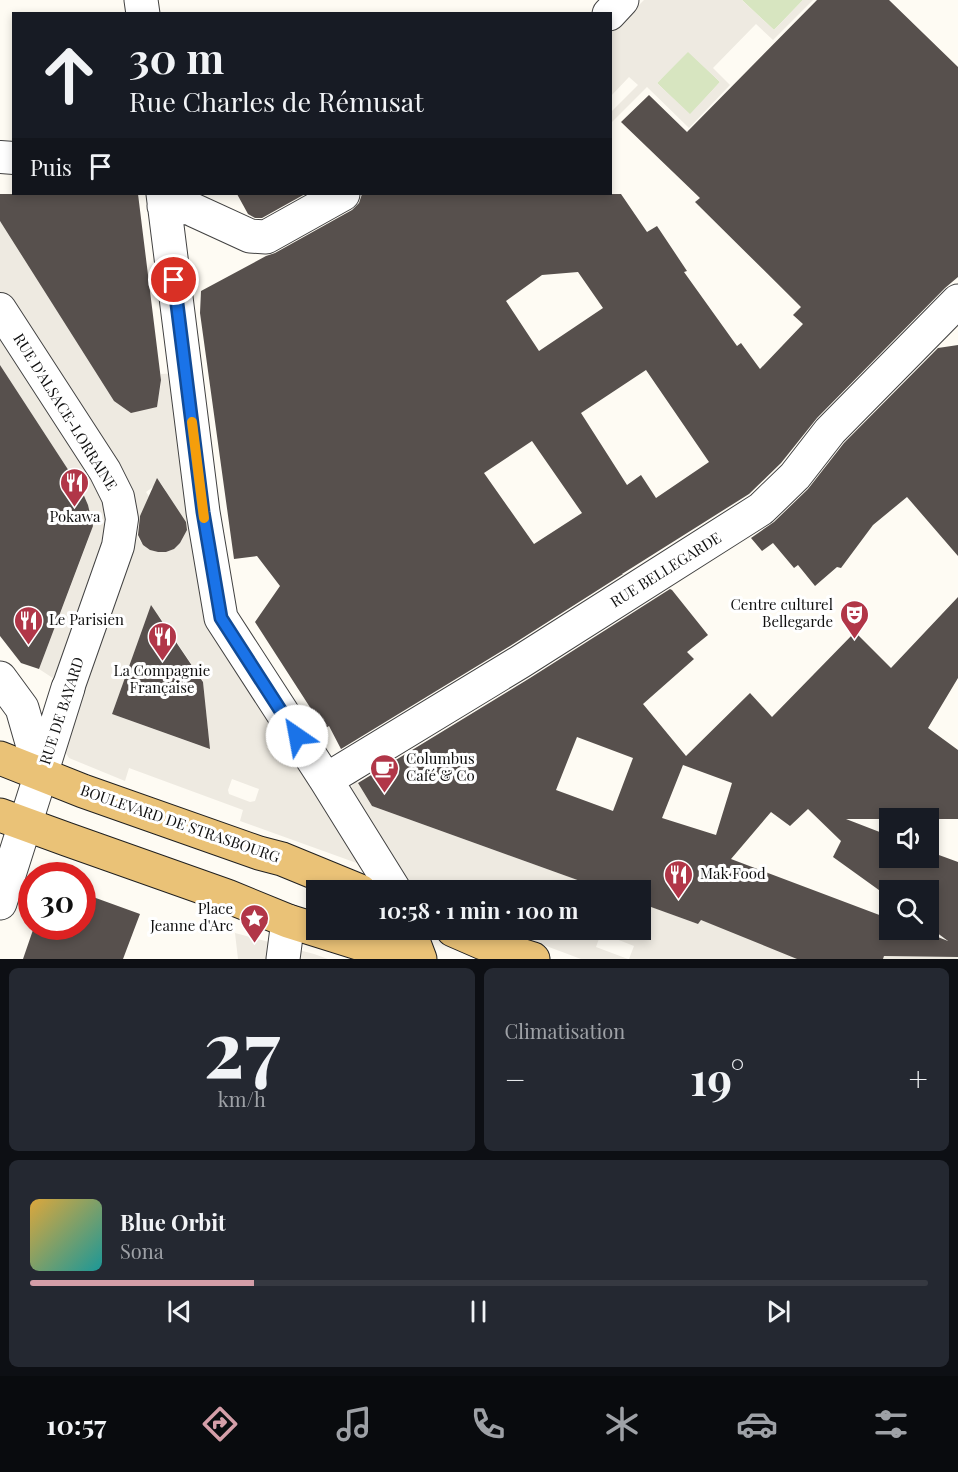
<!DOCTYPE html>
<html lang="fr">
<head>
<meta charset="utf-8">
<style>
	body { margin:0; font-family:"Playfair Display",serif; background:#242831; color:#f1f3f6; height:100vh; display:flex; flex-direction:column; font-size:22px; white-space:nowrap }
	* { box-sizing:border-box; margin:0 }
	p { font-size:20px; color:#9ea1a6 }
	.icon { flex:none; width:33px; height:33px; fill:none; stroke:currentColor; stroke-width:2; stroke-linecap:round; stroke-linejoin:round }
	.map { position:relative; height:959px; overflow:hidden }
	.sheet { display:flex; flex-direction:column; gap:9px; padding:9px; background:#0d0f14; flex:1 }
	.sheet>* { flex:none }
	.hud { position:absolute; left:12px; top:12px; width:600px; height:183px; border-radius:0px; box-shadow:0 3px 9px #0003; background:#171b24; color:#f1f3f6; overflow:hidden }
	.buttons { position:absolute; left:879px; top:808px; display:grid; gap:12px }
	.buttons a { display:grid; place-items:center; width:60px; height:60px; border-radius:0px; background:#171b24; box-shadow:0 3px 9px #0003; font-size:30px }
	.speed { position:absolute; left:18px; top:862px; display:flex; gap:12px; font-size:30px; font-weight:700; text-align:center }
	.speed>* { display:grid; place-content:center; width:78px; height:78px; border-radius:50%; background:#171b24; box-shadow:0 3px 9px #0003; line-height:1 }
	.speed .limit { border:9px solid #d22; background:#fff; color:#111 }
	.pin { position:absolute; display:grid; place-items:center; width:51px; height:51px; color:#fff; margin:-26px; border:3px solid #fff; border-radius:50%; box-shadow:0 2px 6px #0007 }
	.me { position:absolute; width:66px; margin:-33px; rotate:327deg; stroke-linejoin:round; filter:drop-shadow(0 0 4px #0008) }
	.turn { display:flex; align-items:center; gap:21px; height:126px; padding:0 18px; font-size:27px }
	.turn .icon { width:78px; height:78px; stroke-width:2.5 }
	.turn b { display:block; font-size:42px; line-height:51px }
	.then { display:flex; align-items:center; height:57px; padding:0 18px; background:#0003; gap:12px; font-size:22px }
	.big { font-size:45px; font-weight:700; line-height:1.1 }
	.sheet .widget { flex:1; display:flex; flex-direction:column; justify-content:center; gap:9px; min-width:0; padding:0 21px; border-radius:9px; background:#242831 }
	.sheet .dial { align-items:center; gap:0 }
	.dial b { font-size:78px; line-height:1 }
	.song { display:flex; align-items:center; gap:18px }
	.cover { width:72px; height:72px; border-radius:9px; background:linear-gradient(135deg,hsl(40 70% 55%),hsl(180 70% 35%)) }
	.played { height:6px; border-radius:3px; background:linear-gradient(90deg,#d49ea8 25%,#363941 25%) }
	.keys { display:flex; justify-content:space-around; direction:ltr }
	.heat { display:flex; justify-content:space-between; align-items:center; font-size:33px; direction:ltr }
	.sheet .tiles { flex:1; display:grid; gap:9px; grid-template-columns:1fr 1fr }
	.widget:last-child { grid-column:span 2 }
	.trip { position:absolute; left:306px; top:880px; width:345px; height:60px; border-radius:0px; background:#171b24; box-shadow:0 3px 9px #0003; font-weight:700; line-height:60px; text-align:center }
	.tabs { display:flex; height:96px; justify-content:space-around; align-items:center; background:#090b0e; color:#9ea1a6 }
	.tabs .icon { width:42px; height:42px }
	.tabs .selected { color:#d49ea8 }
	.tabs b { font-size:27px; color:#f1f3f6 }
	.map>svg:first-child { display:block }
	.green { fill:#d7e5c0 }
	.plaza { fill:#eeeae1; fill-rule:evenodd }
	.building { fill:#57504d; fill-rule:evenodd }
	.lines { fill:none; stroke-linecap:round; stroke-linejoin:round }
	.pedestrian-casing { stroke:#424242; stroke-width:34 }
	.minor-casing { stroke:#424242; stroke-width:35 }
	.tertiary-casing { stroke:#424242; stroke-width:35 }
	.primary-casing { stroke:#202020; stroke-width:35 }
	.pedestrian { stroke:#fff; stroke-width:32 }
	.minor { stroke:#fff; stroke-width:33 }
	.tertiary { stroke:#fff; stroke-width:33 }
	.primary { stroke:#eac277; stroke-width:33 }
	.route-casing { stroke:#114b97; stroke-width:15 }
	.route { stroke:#1a73e8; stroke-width:10 }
	.slow { stroke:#f59e0b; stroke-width:10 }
	.labels { text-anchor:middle; stroke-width:6; stroke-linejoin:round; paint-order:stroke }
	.street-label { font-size:15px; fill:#0f0f0f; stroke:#fff }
	.poi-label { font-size:15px; fill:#0f0f0f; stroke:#fff; text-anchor:start }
</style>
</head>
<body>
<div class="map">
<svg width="958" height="959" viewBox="0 0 958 959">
	<rect width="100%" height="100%" fill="#fefbf3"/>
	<!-- green -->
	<path class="green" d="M742,0H803L774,30Z
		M688,51L720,82L690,115L657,83Z"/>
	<!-- plaza -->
	<path class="plaza" d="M644,0H742L774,30L803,0H813L773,40L756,24L713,68L730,85L689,128L647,87L611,123L610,113L638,85L629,77L611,96V33ZM688,52L720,82L690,114L657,83Z
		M0,221L157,404L161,384V374L177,373L195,536L365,866L240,821L243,810L129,768L125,781L69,758L64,750L68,688L39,669L90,535L92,524L88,505L82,491L0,365ZM160,482L166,491L152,501L146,492ZM147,508L184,535L180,543L174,549L166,552H158L150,550L143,545L138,538L136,530L138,521L141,514ZM159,616L203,681L209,741L201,746L112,714L147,617ZM232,779L259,789L255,801L250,802L229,794L228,790Z
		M356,780L372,806L608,891H409L347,794Z
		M641,903L698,924L701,920L809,959H629L634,946L601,933L596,947L628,959H581L503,930H640Z
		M235,933L314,954L328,959H238Z
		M884,956L958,957V959H883Z"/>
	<!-- building -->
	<path class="building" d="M817,0H889L958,67V277L945,288L817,418L781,463L749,494L622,574H623L510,646L341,749L329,726L324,729L255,622L280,586L257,556L234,559L200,313L201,291L266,256L275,253L352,210L359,203L362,194H621L647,232L657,226L687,271L684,272L737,346L741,343L760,369L803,324L793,315L801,307L695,202L700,198L621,122L649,95L687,132ZM578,272L603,308L539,351L506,301L542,275ZM646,370L709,462L656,498L641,475L627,485L581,413ZM532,441L582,513L534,544L484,473Z
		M0,194H138L161,380L157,407L131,413L114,401L0,221Z
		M237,194H305L262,218H255L248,214Z
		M958,345V556L907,497L873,525L841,568L837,567L815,586L798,565L794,568L773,543L762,551L751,538L774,522L808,489L844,443L938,348Z
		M0,365L82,491L88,505L93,526L39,669L21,663L0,636Z
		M157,478L186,522L187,530L180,543L174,549L166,552H158L150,550L143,545L138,535L140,516Z
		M670,589L672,590L708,635L687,652L694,659L643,704L686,756L750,693L772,717L855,632L891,668L958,597V678L928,728L958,750V819H846L890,836V858H928V851L958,862V957L884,956L883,959H797L701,920L698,924L640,903V891H608L372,806L358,783L530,678ZM577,737L633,758L613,811L556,790ZM683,765L732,783L716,835L662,818ZM808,809L841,841L833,857L890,898V891H928V926L948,941L920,930H890V919L731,859L771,812L790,826Z
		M151,605L203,682L210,749L112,714Z
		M82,893L140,914L123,959H23L34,927H82Z"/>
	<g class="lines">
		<defs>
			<path id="pedestrian" d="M0,157L14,158
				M0,309L105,471L118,497L122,519L118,546L68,688"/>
			<path id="minor" d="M141,0L143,14
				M609,14L622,0
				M163,194L203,512L221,618L326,780L395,891
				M164,206L189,208L250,236L266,237L343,194
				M0,678L22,708L41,774
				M41,774L68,688
				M326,780L520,662L761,509L795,476L830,431L958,301
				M283,959L288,921"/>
			<path id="tertiary" d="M0,903L41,774"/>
			<path id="primary" d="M0,758L83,791L259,853L282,859L360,891
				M0,815L66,839L227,896L288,921L409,959
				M409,930L420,959
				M453,930L483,943L533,959"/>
		</defs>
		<!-- pedestrian casing -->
		<use href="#pedestrian" class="pedestrian-casing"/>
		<!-- minor casing -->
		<use href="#minor" class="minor-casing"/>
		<!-- tertiary casing -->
		<use href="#tertiary" class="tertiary-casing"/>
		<!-- primary casing -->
		<use href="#primary" class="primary-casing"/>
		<!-- pedestrian -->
		<use href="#pedestrian" class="pedestrian"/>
		<!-- minor -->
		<use href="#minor" class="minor"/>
		<!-- tertiary -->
		<use href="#tertiary" class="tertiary"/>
		<!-- primary -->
		<use href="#primary" class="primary"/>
	</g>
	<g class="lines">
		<defs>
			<path id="route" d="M174,280L203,512L221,618L297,736"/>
		</defs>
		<!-- route casing -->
		<use href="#route" class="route-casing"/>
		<!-- route -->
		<use href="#route" class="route"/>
		<!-- slow -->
		<path class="slow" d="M192,422L204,518"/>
	</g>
	<!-- icons -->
	<defs>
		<symbol id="restaurant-pin" viewBox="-11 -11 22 30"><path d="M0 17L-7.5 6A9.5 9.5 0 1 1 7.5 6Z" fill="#b13648" stroke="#fff"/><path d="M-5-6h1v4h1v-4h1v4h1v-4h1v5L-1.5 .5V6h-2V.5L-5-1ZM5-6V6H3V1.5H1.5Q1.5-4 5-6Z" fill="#fff"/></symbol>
		<symbol id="theatre-pin" viewBox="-11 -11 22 30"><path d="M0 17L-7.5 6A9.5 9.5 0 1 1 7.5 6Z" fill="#b13648" stroke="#fff"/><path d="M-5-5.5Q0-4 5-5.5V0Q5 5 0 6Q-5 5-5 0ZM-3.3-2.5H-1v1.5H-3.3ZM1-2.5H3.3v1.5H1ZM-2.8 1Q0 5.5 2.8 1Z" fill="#fff"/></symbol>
		<symbol id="cafe-pin" viewBox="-11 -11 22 30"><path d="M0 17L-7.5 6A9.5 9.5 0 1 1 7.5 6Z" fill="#b13648" stroke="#fff"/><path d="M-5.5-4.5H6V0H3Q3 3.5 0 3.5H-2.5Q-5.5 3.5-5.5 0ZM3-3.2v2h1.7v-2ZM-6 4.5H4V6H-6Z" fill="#fff"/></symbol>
		<symbol id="sight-pin" viewBox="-11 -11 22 30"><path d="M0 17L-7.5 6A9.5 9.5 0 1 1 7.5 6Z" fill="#b13648" stroke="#fff"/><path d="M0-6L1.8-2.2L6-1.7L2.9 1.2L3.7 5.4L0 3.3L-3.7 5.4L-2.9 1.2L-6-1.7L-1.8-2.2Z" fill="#fff"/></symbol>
	</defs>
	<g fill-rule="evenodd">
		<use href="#restaurant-pin" x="58" y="466" width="33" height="45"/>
		<use href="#theatre-pin" x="838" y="598" width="33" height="45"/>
		<use href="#restaurant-pin" x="12" y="604" width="33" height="45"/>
		<use href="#restaurant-pin" x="146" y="620" width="33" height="45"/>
		<use href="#cafe-pin" x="368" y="752" width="33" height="45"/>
		<use href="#restaurant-pin" x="662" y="858" width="33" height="45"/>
		<use href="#sight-pin" x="238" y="902" width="33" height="45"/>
	</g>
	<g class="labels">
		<!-- street labels -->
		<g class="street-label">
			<text transform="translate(65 412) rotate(58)" y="5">RUE D'ALSACE-LORRAINE</text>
			<text transform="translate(666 570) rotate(-32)" y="5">RUE BELLEGARDE</text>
			<text transform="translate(62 711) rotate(-72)" y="5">RUE DE BAYARD</text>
			<text transform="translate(180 824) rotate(19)" y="5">BOULEVARD DE STRASBOURG</text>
		</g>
		<!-- poi labels -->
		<g class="poi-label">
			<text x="75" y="522" text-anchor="middle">Pokawa</text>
			<text x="833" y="610" text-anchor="end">Centre culturel<tspan x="833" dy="17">Bellegarde</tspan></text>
			<text x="49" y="625">Le Parisien</text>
			<text x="162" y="676" text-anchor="middle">La Compagnie<tspan x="162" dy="17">Française</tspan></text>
			<text x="406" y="764">Columbus<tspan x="406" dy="17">Café &amp; Co</tspan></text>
			<text x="700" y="879">Mak Food</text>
			<text x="233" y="914" text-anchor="end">Place<tspan x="233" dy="17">Jeanne d'Arc</tspan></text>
		</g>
	</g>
</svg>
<div class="buttons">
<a><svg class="icon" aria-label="sound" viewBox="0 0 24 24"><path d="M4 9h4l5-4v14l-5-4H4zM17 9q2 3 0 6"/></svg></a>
<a><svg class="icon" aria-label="search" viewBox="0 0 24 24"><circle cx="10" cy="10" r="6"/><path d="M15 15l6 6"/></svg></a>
</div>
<div class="speed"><div class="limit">30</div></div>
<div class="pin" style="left:174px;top:280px;background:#d93025"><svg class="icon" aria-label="arrive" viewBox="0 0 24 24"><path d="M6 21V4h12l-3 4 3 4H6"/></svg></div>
<svg class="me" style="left:297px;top:736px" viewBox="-20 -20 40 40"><circle r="19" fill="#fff"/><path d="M0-13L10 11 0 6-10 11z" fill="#1a73e8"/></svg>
<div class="trip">10:58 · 1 min · 100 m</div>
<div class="hud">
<div class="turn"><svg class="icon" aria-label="ahead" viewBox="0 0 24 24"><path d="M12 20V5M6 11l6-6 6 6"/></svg><div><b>30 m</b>Rue Charles de Rémusat</div></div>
<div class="then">Puis<svg class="icon" aria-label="arrive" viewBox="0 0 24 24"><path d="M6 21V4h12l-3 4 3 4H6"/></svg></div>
</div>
</div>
<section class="sheet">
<div class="tiles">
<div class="widget dial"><b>27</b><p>km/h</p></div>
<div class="widget"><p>Climatisation</p>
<div class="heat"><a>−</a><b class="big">19°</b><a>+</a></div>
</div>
<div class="widget">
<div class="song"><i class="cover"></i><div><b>Blue Orbit</b><p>Sona</p></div></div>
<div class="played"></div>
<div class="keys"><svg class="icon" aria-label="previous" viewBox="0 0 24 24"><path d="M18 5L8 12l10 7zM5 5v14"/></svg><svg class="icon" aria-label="pause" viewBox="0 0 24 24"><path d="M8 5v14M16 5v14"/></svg><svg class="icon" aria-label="next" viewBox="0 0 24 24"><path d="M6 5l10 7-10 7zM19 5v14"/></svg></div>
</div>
</div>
</section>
<nav class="tabs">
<b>10:57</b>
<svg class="icon selected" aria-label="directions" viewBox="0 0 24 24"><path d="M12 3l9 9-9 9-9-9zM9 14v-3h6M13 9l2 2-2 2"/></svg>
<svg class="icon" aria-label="music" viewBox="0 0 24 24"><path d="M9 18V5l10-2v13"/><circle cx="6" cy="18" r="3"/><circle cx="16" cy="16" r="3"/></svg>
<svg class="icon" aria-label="phone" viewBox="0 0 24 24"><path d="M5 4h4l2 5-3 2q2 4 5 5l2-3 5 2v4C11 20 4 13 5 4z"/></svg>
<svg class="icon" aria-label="climate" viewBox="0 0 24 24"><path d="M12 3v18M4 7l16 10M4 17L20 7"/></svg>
<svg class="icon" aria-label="car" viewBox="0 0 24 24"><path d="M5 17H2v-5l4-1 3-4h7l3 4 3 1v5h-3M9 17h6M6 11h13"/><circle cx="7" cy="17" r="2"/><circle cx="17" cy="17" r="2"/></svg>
<svg class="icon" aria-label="filters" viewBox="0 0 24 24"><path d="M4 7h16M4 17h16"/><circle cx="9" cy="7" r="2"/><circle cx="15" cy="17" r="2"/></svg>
</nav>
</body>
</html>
